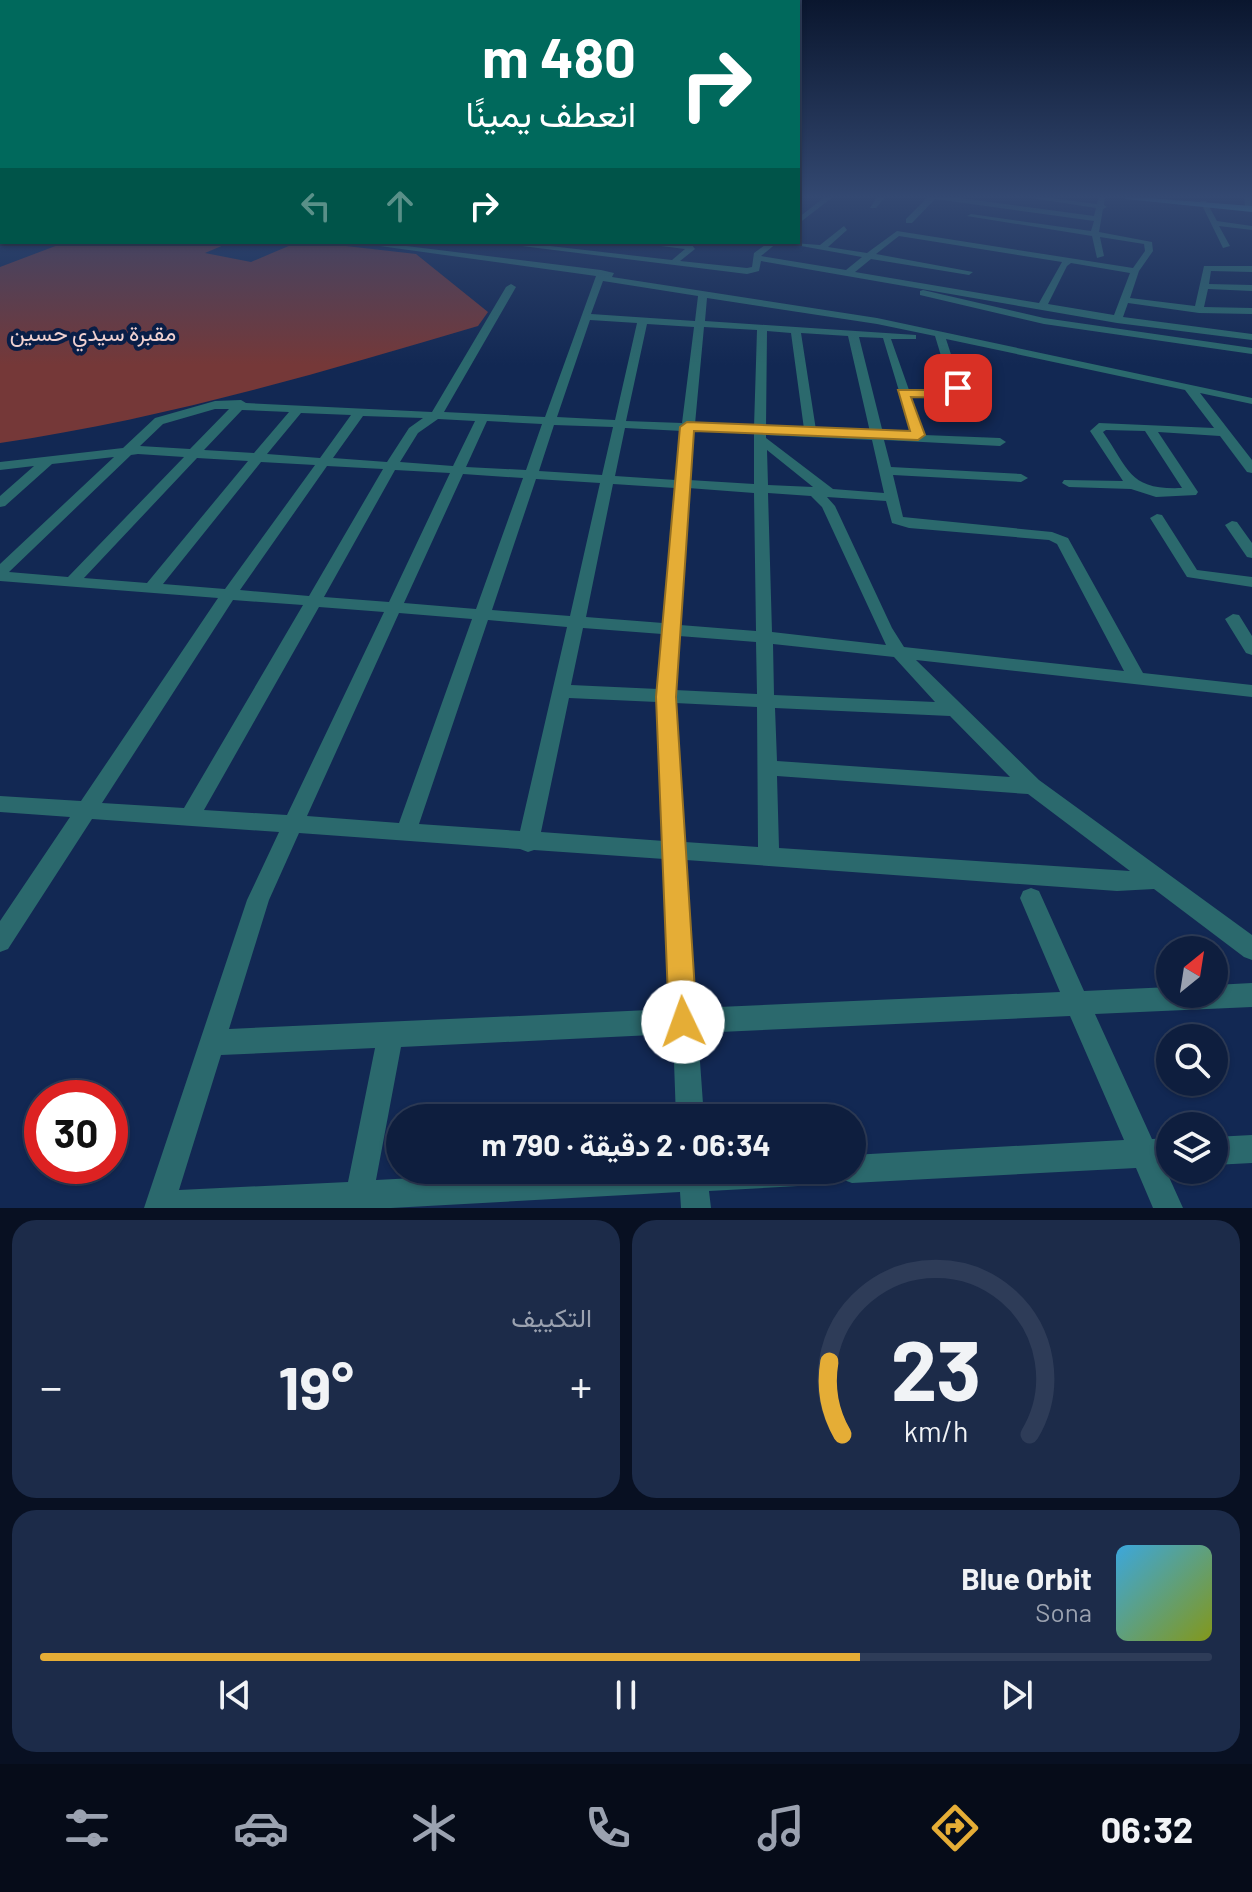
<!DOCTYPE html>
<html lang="ar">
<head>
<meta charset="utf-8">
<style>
	body { margin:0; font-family:Barlow,Vazirmatn,sans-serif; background:#1c2b49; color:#f1f3f6; direction:rtl; height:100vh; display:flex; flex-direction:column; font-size:30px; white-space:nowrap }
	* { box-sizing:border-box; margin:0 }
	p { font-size:26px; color:#9ba2b0 }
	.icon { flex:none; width:44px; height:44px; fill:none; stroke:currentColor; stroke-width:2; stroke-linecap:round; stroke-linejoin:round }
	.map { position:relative; height:1208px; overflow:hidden; direction:ltr }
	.details { display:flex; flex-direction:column; gap:12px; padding:12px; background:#081022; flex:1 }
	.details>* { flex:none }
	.guide { position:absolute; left:0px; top:0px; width:800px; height:244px; box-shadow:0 2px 6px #0004,0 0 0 2px #2e3c58; direction:rtl; background:#00695c; color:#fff; overflow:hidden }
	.needle { width:52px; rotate:30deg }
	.fabs { position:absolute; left:1156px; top:936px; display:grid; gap:16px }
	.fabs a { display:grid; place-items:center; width:72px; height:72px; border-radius:50%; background:#0e1e3e; box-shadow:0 2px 6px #0004,0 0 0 2px #2e3c58; font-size:40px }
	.speed { position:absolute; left:24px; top:1080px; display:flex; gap:16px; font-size:40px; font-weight:700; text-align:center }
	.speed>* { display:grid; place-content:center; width:104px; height:104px; border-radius:50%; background:#0e1e3e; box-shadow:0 2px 6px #0004,0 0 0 2px #2e3c58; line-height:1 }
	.speed .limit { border:12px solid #d22; background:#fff; color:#111 }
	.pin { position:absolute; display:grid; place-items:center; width:68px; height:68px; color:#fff; margin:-34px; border-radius:16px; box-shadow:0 4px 12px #0006 }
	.me { position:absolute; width:88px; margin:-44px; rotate:357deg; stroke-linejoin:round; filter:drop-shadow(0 0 6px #0008) }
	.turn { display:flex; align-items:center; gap:28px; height:168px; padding:0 32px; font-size:36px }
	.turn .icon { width:104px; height:104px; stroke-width:2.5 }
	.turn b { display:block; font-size:56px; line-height:68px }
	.lanes { display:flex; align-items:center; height:76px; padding:0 32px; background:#0003; justify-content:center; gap:40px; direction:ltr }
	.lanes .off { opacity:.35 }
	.big { font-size:60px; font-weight:700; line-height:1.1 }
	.details .card { flex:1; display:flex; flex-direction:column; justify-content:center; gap:12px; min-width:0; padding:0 28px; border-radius:24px; background:#1c2b49 }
	.details .dial { align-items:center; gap:0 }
	.dial svg { height:208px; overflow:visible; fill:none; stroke:#2e3c58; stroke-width:7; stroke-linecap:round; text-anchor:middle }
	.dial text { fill:#f1f3f6; stroke:none }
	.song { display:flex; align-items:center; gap:24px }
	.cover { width:96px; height:96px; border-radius:12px; background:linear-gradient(135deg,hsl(200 70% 55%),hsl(70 70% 35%)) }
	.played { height:8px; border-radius:4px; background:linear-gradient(90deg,#e5ad36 70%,#2e3c58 70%) }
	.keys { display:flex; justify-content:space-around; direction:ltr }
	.heat { display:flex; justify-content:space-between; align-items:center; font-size:44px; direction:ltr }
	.details .tiles { flex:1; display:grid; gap:12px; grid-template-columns:1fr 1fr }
	.card:last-child { grid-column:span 2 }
	.trip { position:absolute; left:386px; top:1104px; width:480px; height:80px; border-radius:40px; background:#0e1e3e; box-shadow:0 2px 6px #0004,0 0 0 2px #2e3c58; font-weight:700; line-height:80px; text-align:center; direction:rtl }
	.tab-bar { display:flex; height:128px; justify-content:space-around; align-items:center; background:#060c19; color:#9ba2b0 }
	.tab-bar .icon { width:56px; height:56px }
	.tab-bar .current { color:#e5ad36 }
	.tab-bar b { font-size:36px; color:#f1f3f6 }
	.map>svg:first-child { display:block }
	.green { fill:#753838 }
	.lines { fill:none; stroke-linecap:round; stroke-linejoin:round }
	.minor { fill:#2b696d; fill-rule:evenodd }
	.major { fill:#37a2a9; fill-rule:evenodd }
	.route { fill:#e5ad36; stroke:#957023; stroke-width:2 }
	.labels { text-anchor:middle; stroke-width:8; stroke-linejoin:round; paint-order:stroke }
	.far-park-label { font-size:22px; fill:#f0d1d0; stroke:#091e47 }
</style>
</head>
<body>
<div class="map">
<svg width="1252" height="1208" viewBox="0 0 1252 1208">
	<rect width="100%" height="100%" fill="#122853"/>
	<!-- green -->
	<path class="green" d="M66,242H231L205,253L251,262L298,242H311L416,254L488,312L478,326C320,373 163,419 0,443V267Z"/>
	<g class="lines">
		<!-- minor -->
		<path class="minor" d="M826,196H834L798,224V218Z
			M878,196H886L876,208H870Z
			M929,196H945L1094,216L1096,208L1018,196H1036L1097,204L1099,196H1105L1104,205L1107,207L1103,209L1099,232L1152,242L1153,251L1139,271L1130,298L1195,306L1204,266H1252V272L1211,271L1209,284L1252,285V291L1208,289L1204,307L1252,308V314L1199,313L1128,303L1123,317L1252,334V340L1117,323L761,261L759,271L747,274L489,242H515L672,260L685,249L661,246L658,242L692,245L695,249L680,261L747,268L752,267L754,253L769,242H778L761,256L846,270L862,257L779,242L820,245L844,226L847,230L828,247L867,253L897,231L1133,268L1145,251L1144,244L1100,237L1104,256L1097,258L1092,236L967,216L971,214L1091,231L1094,221L935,199L912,223H906V219ZM899,236L1062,262L1039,303L855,272L871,259L969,275L973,272L876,254ZM1071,263L1130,273L1114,315L1048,304L1067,266Z
			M1244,196H1251L1252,208L1245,206Z
			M0,200H2V204H0Z
			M1200,201H1206L1217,221L1252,226V230L1219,226L1230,246L1223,248Z
			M0,235H2V240H0Z
			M351,242H374L601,270L614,273L612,277L877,318L1252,398V404L1200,393L1252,460V473L1247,472L1220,436L1158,432L1198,492L1196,495L1156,497L1131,489L1069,487L1062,483L1064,480L1123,481L1090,431L1099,423L1214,428L1185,390L946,339L963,391L948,397H911L924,435L1000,438L1006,442L1000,446L884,440L891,467L1021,474L1028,478L1021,482L893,475L903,517L1052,532L1068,538L1143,673L1252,685V697L916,660L1039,780L1252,935V960L1244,957L1154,889L1117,891L686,860L696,1008L1060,992L1020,898L1023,891L1031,888L1039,891L1084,991L1170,987V994H1214V985L1252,983V1007L1095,1014L1152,1139L1170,1138V1166H1164L1183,1208H1153L1136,1168L852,1183L844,1180L834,1184L709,1191L711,1208H681L680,1192L391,1208H144L247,900L279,832L92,819L8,949L0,952V921L70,817L0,812V796L81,801L218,598L0,581V564L114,457L52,464L5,506L0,507V496L34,466L0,470V462L123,448L155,418L215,401L241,400L246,403L432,412L506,287L511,284L516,287L444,412L545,417L596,276ZM603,281L698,296L695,321L591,314ZM707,298L877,324L935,336L951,389L909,390L891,339H916V335L705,321ZM590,320L637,323L615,420L557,417ZM647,324L694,327L682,423L626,421ZM704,327L757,330L754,427L695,424ZM767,331L791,333L804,429L766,427ZM801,333L848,336L870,432L816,430ZM859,337L883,338L912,434L883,433ZM215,409H229L190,449L140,446L163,424ZM242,410L289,412L254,453L204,450ZM301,413L351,415L320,458L267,454ZM363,416L423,418L409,428L387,462L333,458ZM438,419L475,421L453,466L400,462L418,433ZM487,421L542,424L526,470L466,467ZM554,425L613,427L602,475L539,471ZM625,428L682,431L676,480L615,476ZM1106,430L1145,431L1182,488C1129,490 1130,471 1103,432ZM694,431L754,434V484L689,480ZM766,435L872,440L884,493L833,489L766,438ZM767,450L813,487L768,485ZM138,454L184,457L68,577L9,572L131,455ZM197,458L248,461L147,583L84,578ZM261,462L315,465L225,589L163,584ZM327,466L383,469L309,596L240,590ZM395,470L450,473L389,602L324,597ZM463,474L523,478L476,609L404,603ZM536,479L600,483L570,616L492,610ZM613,484L675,488L663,623L586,617ZM688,488L754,493L756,631L680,625ZM768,493L811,496L822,507L886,645L772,632ZM827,497L886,501L892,523L909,528L1049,540L1057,544L1124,671L904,647L892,628L835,506ZM233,600L303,605L184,808L102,803ZM319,607L384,612L287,815L204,810ZM399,613L472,619L399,823L307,816ZM488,620L567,627L520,831L419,824ZM583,628L662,634L658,689L571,685ZM679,636L756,642L757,694L675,690ZM773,644L894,657L935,702L774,695ZM569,698L657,702L664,841L541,832ZM675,703L757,707L758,847L685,842ZM775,708L950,716L1010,777L777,761ZM777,776L1028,794L1130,871L779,848ZM299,833L520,849L528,852L534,850L664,859L671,1009L229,1029L269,900ZM1070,1016L1124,1140L852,1155V1170H566L376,1180L401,1047L673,1034L676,1118H704L698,1033ZM375,1048L348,1182L179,1190L221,1055Z
			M923,290L1044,318L1252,348V354L1044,324L920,295V291Z
			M1157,514L1162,515L1197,570L1252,577V587L1187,577L1150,518Z
			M1232,521L1237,522L1252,543V558L1247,557L1225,525Z
			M1233,614L1239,615L1252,636V655L1246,653L1225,619Z
			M1252,1135V1163L1214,1165V1137Z"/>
		<!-- major -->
		<path class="major" d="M1122,196L1252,206V212L1126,199Z"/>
	</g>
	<!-- sky -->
	<linearGradient id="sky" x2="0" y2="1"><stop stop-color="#0a162e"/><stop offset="0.54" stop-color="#334871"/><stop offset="1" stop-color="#334871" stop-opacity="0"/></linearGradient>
	<rect width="1252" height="365" fill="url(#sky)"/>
	<!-- route -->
	<path class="route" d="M958,384L964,388L948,398L911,397L925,435L918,440L694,431L676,697L697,1022L693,1032L683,1036L673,1032L669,1022L656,697L680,427L687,422L910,431L898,390H946Z"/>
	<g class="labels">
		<!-- far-park labels -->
		<g class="far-park-label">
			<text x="93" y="341">مقبرة سيدي حسين</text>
		</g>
	</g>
</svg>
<div class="fabs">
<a><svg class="needle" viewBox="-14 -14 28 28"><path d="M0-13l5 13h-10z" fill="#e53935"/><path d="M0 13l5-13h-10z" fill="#9ba2b0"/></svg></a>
<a><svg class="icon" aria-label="search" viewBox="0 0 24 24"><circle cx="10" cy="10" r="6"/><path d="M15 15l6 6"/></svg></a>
<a><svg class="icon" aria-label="layers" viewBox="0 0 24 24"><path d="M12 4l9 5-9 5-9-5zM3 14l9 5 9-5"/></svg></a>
</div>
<div class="speed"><div class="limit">30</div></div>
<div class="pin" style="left:958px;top:388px;background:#d93025"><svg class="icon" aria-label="arrive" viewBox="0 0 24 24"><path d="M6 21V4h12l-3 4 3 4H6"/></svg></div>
<svg class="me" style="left:683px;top:1022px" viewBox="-20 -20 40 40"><circle r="19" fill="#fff"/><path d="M0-13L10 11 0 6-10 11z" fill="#e5ad36"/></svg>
<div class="trip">06:34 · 2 دقيقة · 790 m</div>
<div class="guide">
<div class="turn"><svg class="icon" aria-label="right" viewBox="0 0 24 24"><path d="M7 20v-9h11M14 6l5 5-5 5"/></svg><div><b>480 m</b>انعطف يمينًا</div></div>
<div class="lanes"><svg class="icon off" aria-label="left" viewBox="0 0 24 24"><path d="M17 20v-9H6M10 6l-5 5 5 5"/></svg><svg class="icon off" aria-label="ahead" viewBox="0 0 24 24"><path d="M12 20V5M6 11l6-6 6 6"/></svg><svg class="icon" aria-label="right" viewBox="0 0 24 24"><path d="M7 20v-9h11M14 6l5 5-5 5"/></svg></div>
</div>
</div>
<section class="details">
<div class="tiles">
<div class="card dial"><svg viewBox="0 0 100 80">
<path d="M14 69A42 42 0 1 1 86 69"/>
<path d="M14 69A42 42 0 0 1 9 41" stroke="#e5ad36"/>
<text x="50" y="56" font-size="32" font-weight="700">23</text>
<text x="50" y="72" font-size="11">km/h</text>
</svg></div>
<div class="card"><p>التكييف</p>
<div class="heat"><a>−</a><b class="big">19°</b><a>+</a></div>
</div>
<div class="card">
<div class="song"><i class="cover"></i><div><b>Blue Orbit</b><p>Sona</p></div></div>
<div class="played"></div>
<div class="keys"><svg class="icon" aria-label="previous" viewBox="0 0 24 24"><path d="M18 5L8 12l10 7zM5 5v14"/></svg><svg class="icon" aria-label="pause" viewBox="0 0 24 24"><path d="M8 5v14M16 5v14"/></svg><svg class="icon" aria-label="next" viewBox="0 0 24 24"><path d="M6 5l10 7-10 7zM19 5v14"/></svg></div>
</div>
</div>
</section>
<nav class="tab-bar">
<b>06:32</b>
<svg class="icon current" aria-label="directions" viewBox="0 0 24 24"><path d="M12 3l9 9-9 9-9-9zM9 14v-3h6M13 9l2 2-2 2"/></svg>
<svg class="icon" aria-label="music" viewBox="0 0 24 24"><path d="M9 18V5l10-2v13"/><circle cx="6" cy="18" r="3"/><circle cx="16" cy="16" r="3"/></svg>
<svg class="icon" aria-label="phone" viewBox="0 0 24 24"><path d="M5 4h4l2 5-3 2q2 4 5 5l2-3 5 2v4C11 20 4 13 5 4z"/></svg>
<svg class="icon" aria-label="climate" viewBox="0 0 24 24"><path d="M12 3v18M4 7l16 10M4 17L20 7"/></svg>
<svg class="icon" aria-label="car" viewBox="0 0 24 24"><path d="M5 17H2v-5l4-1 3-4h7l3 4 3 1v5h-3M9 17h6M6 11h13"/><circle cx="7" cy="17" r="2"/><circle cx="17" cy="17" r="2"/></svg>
<svg class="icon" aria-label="filters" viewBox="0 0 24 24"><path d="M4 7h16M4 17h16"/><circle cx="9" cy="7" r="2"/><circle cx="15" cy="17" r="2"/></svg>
</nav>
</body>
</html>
